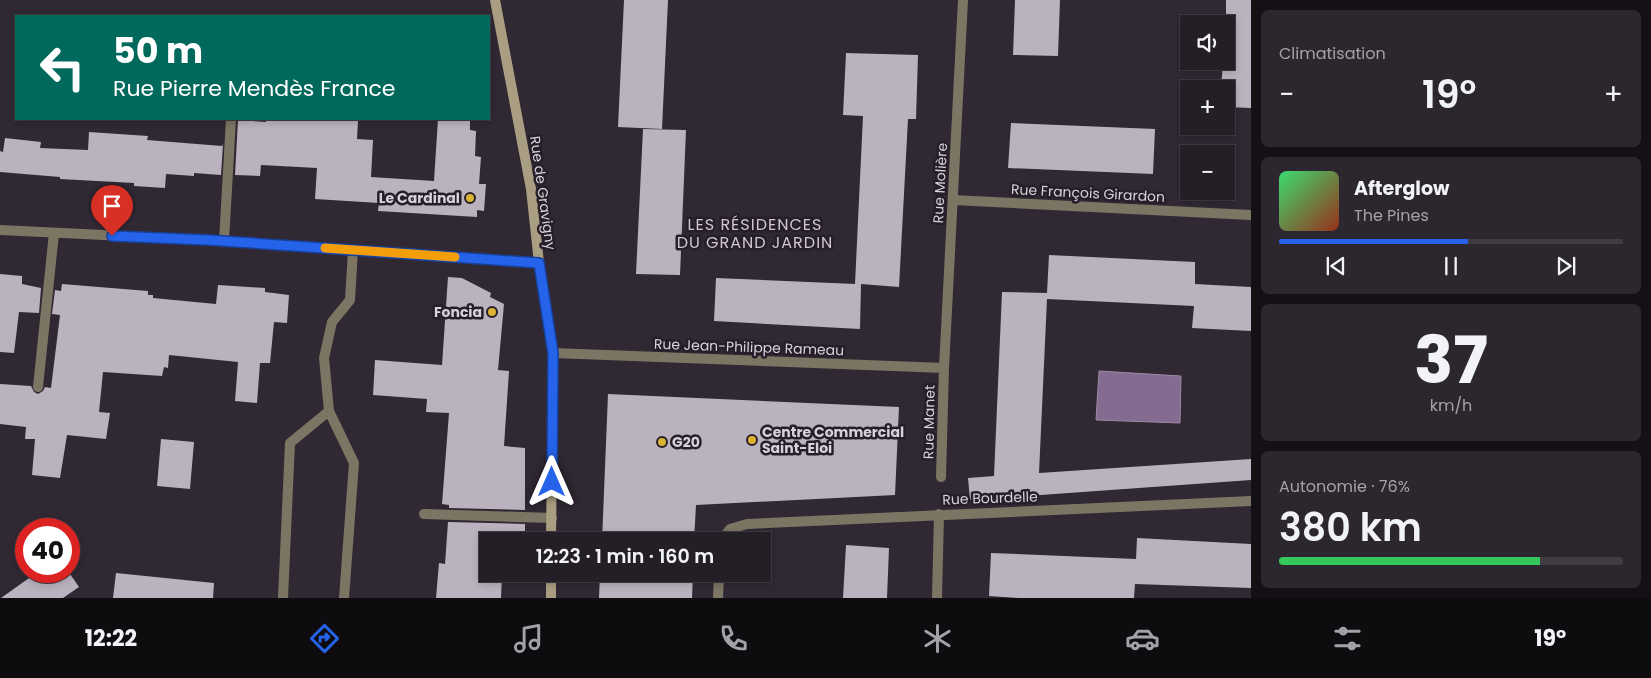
<!DOCTYPE html>
<html lang="fr">
<head>
<meta charset="utf-8">
<style>
	body { margin:0; font-family:Poppins,sans-serif; background:#2c272e; color:#f1f3f6; height:100vh; display:flex; flex-direction:column; font-size:19px; white-space:nowrap }
	* { box-sizing:border-box; margin:0 }
	p { font-size:16px; color:#a3a2a7 }
	.icon { flex:none; width:28px; height:28px; fill:none; stroke:currentColor; stroke-width:2; stroke-linecap:round; stroke-linejoin:round }
	.map { position:relative; flex:1; overflow:hidden }
	.sheet { display:flex; flex-direction:column; gap:10px; padding:10px; background:#141015; width:400px }
	.sheet>* { flex:none }
	.top-card { position:absolute; left:15px; top:15px; width:475px; height:105px; border-radius:0px; box-shadow:0 2px 8px #0003,0 0 0 1px #413c43; background:#00695c; color:#fff; overflow:hidden }
	.controls { position:absolute; left:1180px; top:15px; display:grid; gap:10px }
	.controls a { display:grid; place-items:center; width:55px; height:55px; border-radius:0px; background:#241e26; box-shadow:0 2px 8px #0003,0 0 0 1px #413c43; font-size:25px }
	.speed { position:absolute; left:15px; top:518px; display:flex; gap:10px; font-size:25px; font-weight:700; text-align:center }
	.speed>* { display:grid; place-content:center; width:65px; height:65px; border-radius:50%; background:#241e26; box-shadow:0 2px 8px #0003,0 0 0 1px #413c43; line-height:1 }
	.speed .limit { border:8px solid #d22; background:#fff; color:#111 }
	.pin { position:absolute; display:grid; place-items:center; width:42px; height:42px; color:#fff; margin:-51px -21px; border-radius:50% 50% 50% 0; rotate:-45deg; box-shadow:0 0 5px #0007 }
	.pin .icon { rotate:45deg }
	.me { position:absolute; width:55px; margin:-28px; rotate:0deg; stroke-linejoin:round; filter:drop-shadow(0 0 4px #0008) }
	.turn { display:flex; align-items:center; gap:18px; height:105px; padding:0 15px; font-size:22px }
	.turn .icon { width:65px; height:65px; stroke-width:2.5 }
	.turn b { display:block; font-size:35px; line-height:42px }
	.big { font-size:38px; font-weight:600; line-height:1.1 }
	.sheet .widget { flex:1; display:flex; flex-direction:column; justify-content:center; gap:8px; min-width:0; padding:0 18px; border-radius:8px; background:#2c272e }
	.sheet .dial { align-items:center; gap:0 }
	.dial b { font-size:65px; line-height:1 }
	.song { display:flex; align-items:center; gap:15px }
	.cover { width:60px; height:60px; border-radius:8px; background:linear-gradient(135deg,hsl(140 70% 55%),hsl(10 70% 35%)) }
	.played { height:5px; border-radius:2px; background:linear-gradient(90deg,#2563eb 55%,#413c43 55%) }
	.keys { display:flex; justify-content:space-around; direction:ltr }
	.heat { display:flex; justify-content:space-between; align-items:center; font-size:28px; direction:ltr }
	.charge { height:8px; border-radius:4px; background:linear-gradient(90deg,#34c759 76%,#413c43 0) }
	.trip { position:absolute; left:479px; top:532px; width:292px; height:50px; border-radius:0px; background:#241e26; box-shadow:0 2px 8px #0003,0 0 0 1px #413c43; font-weight:600; line-height:50px; text-align:center }
	.tabs { display:flex; height:80px; justify-content:space-around; align-items:center; background:#0e0c0f; color:#a3a2a7 }
	.tabs .icon { width:35px; height:35px }
	.tabs .selected { color:#2563eb }
	.tabs b { font-size:22px; color:#f1f3f6 }
	main { display:flex; flex:1; min-height:0 }
	.map>svg:first-child { display:block }
	.water { fill:#846b90; stroke:#9d8aa6 }
	.building { fill:#bbb2bf }
	.lines { fill:none; stroke-linecap:round; stroke-linejoin:round }
	.lane { stroke:#7c7563; stroke-width:10 }
	.street { stroke:#7c7563; stroke-width:10 }
	.secondary { stroke:#aa9e82; stroke-width:10 }
	.route-casing { stroke:#184099; stroke-width:12 }
	.route { stroke:#2563eb; stroke-width:9 }
	.slow { stroke:#f59e0b; stroke-width:9 }
	.poi-dot { fill:#ddb133; stroke:#261f29; stroke-width:2 }
	.labels { text-anchor:middle; stroke-width:5; stroke-linejoin:round; paint-order:stroke }
	.street-label { font-size:14px; fill:#d6d2d9; stroke:#261f29 }
	.poi-label { font-size:14px; font-weight:bold; fill:#d6d2d9; stroke:#261f29; text-anchor:end }
	.quarter-label { font-size:16px; letter-spacing:1px; fill:#cfc5d3; stroke:#261f29 }
</style>
</head>
<body>
<main>
<div class="map">
<svg width="1251" height="598" viewBox="0 0 1251 598">
	<rect width="100%" height="100%" fill="#302833"/>
	<!-- water -->
	<path class="water" d="M1099,371L1181,376L1180,423L1096,420Z"/>
	<!-- building -->
	<path class="building" d="M624,0H668L662,129L618,127Z
		M1015,0H1060L1058,56L1013,55Z
		M1226,0H1251V108L1226,107V89H1221L1223,61H1226Z
		M846,53L918,55L916,119H908L899,287L861,284L860,329L714,321L716,278L855,284L863,116L843,115Z
		M266,119H319L358,121L357,139L373,140L371,177L434,181L438,119H470V130L476,131L475,156L481,157L479,184H486L484,211L477,210V217L378,211L379,203L315,199L317,168L261,165L260,176L235,175L238,120L266,122Z
		M1011,123L1155,129L1153,174L1008,168Z
		M643,129L686,130L680,275L636,274Z
		M89,132L148,136L147,140L222,146L223,144L221,175L194,173V176L166,174L165,188L134,186V183L60,179V177L0,172V151L3,152L5,138L41,142L40,148L88,150Z
		M1049,255L1195,262V284L1251,287V331L1192,328L1194,306L1047,299L1039,473L1251,459V480L970,500L968,478L994,476L1002,292L1047,293Z
		M0,274L22,276V284L41,288L39,313L19,312L14,353L0,352Z
		M448,277L462,278L491,293L490,297L504,304L498,370L509,371L504,446L525,448V510L449,508V505L442,504L449,413L426,412L427,399L373,395L375,360L442,365Z
		M62,284L148,291V295H153V298L216,304L218,285L265,288V292L289,295L287,323L274,322L270,363H260L257,403L235,401L238,362L169,355L168,368L164,367L162,376L103,372L99,412L110,413L106,439L67,435L60,478L32,475L35,439H25L26,427L0,424V384L31,386L34,392L38,394L43,391L45,387L51,388L60,315L52,314L55,290L61,291Z
		M608,394L899,407L895,495L696,505L694,541H602Z
		M161,439L194,442L190,489L157,486Z
		M448,522L525,524V541H488V574H502L501,598H436L439,563L445,564Z
		M1137,538L1251,544V588L1135,584L1134,598H1019L989,596L991,553L1136,559Z
		M846,545L889,548L887,598H843Z
		M39,571H68L79,587L63,598H1Z
		M116,573L214,583L213,598H113Z
		M600,574H693L692,598H599Z"/>
	<g class="lines">
		<!-- lane -->
		<path class="lane" d="M224,241L231,119
			M38,387L54,233
			M424,514L552,518
			M721,541L730,529L747,524L1251,501
			M718,598L719,574"/>
		<!-- street -->
		<path class="street" d="M953,200L1251,215
			M0,230L208,240L539,263
			M553,353L944,368
			M329,411L354,463L344,598
			M941,477L944,368L963,0
			M283,598L290,443L329,411L324,358L332,322L350,300L353,250
			M937,598L939,514"/>
		<!-- secondary -->
		<path class="secondary" d="M495,0L531,189L539,263L553,353L551,541
			M551,598V574"/>
	</g>
	<g class="lines">
		<defs>
			<path id="route" d="M112,236L208,240L539,263L553,353L552,482"/>
		</defs>
		<!-- route casing -->
		<use href="#route" class="route-casing"/>
		<!-- route -->
		<use href="#route" class="route"/>
		<!-- slow -->
		<path class="slow" d="M325,248L455,257"/>
	</g>
	<!-- markers -->
	<g class="poi-dot">
		<circle cx="470" cy="198" r="5"/>
		<circle cx="492" cy="312" r="5"/>
		<circle cx="752" cy="440" r="5"/>
		<circle cx="662" cy="442" r="5"/>
	</g>
	<g class="labels">
		<!-- street labels -->
		<g class="street-label">
			<text transform="translate(940 183) rotate(-87)" y="5">Rue Molière</text>
			<text transform="translate(543 193) rotate(82)" y="5">Rue de Gravigny</text>
			<text transform="translate(1088 193) rotate(3)" y="5">Rue François Girardon</text>
			<text transform="translate(749 347) rotate(2)" y="5">Rue Jean-Philippe Rameau</text>
			<text transform="translate(929 422) rotate(-89)" y="5">Rue Manet</text>
			<text transform="translate(990 498) rotate(-2)" y="5">Rue Bourdelle</text>
		</g>
		<!-- poi labels -->
		<g class="poi-label">
			<text x="460" y="203">Le Cardinal</text>
			<text x="482" y="317">Foncia</text>
			<text x="762" y="437" text-anchor="start">Centre Commercial<tspan x="762" dy="16">Saint-Eloi</tspan></text>
			<text x="672" y="447" text-anchor="start">G20</text>
		</g>
		<!-- quarter labels -->
		<g class="quarter-label">
			<text x="755" y="230">LES RÉSIDENCES<tspan x="755" dy="18">DU GRAND JARDIN</tspan></text>
		</g>
	</g>
</svg>
<div class="controls">
<a><svg class="icon" aria-label="sound" viewBox="0 0 24 24"><path d="M4 9h4l5-4v14l-5-4H4zM17 9q2 3 0 6"/></svg></a>
<a>+</a>
<a>−</a>
</div>
<div class="speed"><div class="limit">40</div></div>
<div class="pin" style="left:112px;top:236px;background:#d93025"><svg class="icon" aria-label="arrive" viewBox="0 0 24 24"><path d="M6 21V4h12l-3 4 3 4H6"/></svg></div>
<svg class="me" style="left:552px;top:482px" viewBox="-20 -20 40 40"><path d="M0-17L14 15 0 8-14 15z" fill="#2563eb" stroke="#fff" stroke-width="4"/></svg>
<div class="trip">12:23 · 1 min · 160 m</div>
<div class="top-card">
<div class="turn"><svg class="icon" aria-label="left" viewBox="0 0 24 24"><path d="M17 20v-9H6M10 6l-5 5 5 5"/></svg><div><b>50 m</b>Rue Pierre Mendès France</div></div>
</div>
</div>
<section class="sheet">
<div class="widget"><p>Climatisation</p>
<div class="heat"><a>−</a><b class="big">19°</b><a>+</a></div>
</div>
<div class="widget">
<div class="song"><i class="cover"></i><div><b>Afterglow</b><p>The Pines</p></div></div>
<div class="played"></div>
<div class="keys"><svg class="icon" aria-label="previous" viewBox="0 0 24 24"><path d="M18 5L8 12l10 7zM5 5v14"/></svg><svg class="icon" aria-label="pause" viewBox="0 0 24 24"><path d="M8 5v14M16 5v14"/></svg><svg class="icon" aria-label="next" viewBox="0 0 24 24"><path d="M6 5l10 7-10 7zM19 5v14"/></svg></div>
</div>
<div class="widget dial"><b>37</b><p>km/h</p></div>
<div class="widget"><p>Autonomie · 76%</p><b class="big">380 km</b><div class="charge"></div></div>
</section>
</main>
<nav class="tabs">
<b>12:22</b>
<svg class="icon selected" aria-label="directions" viewBox="0 0 24 24"><path d="M12 3l9 9-9 9-9-9zM9 14v-3h6M13 9l2 2-2 2"/></svg>
<svg class="icon" aria-label="music" viewBox="0 0 24 24"><path d="M9 18V5l10-2v13"/><circle cx="6" cy="18" r="3"/><circle cx="16" cy="16" r="3"/></svg>
<svg class="icon" aria-label="phone" viewBox="0 0 24 24"><path d="M5 4h4l2 5-3 2q2 4 5 5l2-3 5 2v4C11 20 4 13 5 4z"/></svg>
<svg class="icon" aria-label="climate" viewBox="0 0 24 24"><path d="M12 3v18M4 7l16 10M4 17L20 7"/></svg>
<svg class="icon" aria-label="car" viewBox="0 0 24 24"><path d="M5 17H2v-5l4-1 3-4h7l3 4 3 1v5h-3M9 17h6M6 11h13"/><circle cx="7" cy="17" r="2"/><circle cx="17" cy="17" r="2"/></svg>
<svg class="icon" aria-label="filters" viewBox="0 0 24 24"><path d="M4 7h16M4 17h16"/><circle cx="9" cy="7" r="2"/><circle cx="15" cy="17" r="2"/></svg>
<b>19°</b>
</nav>
</body>
</html>
